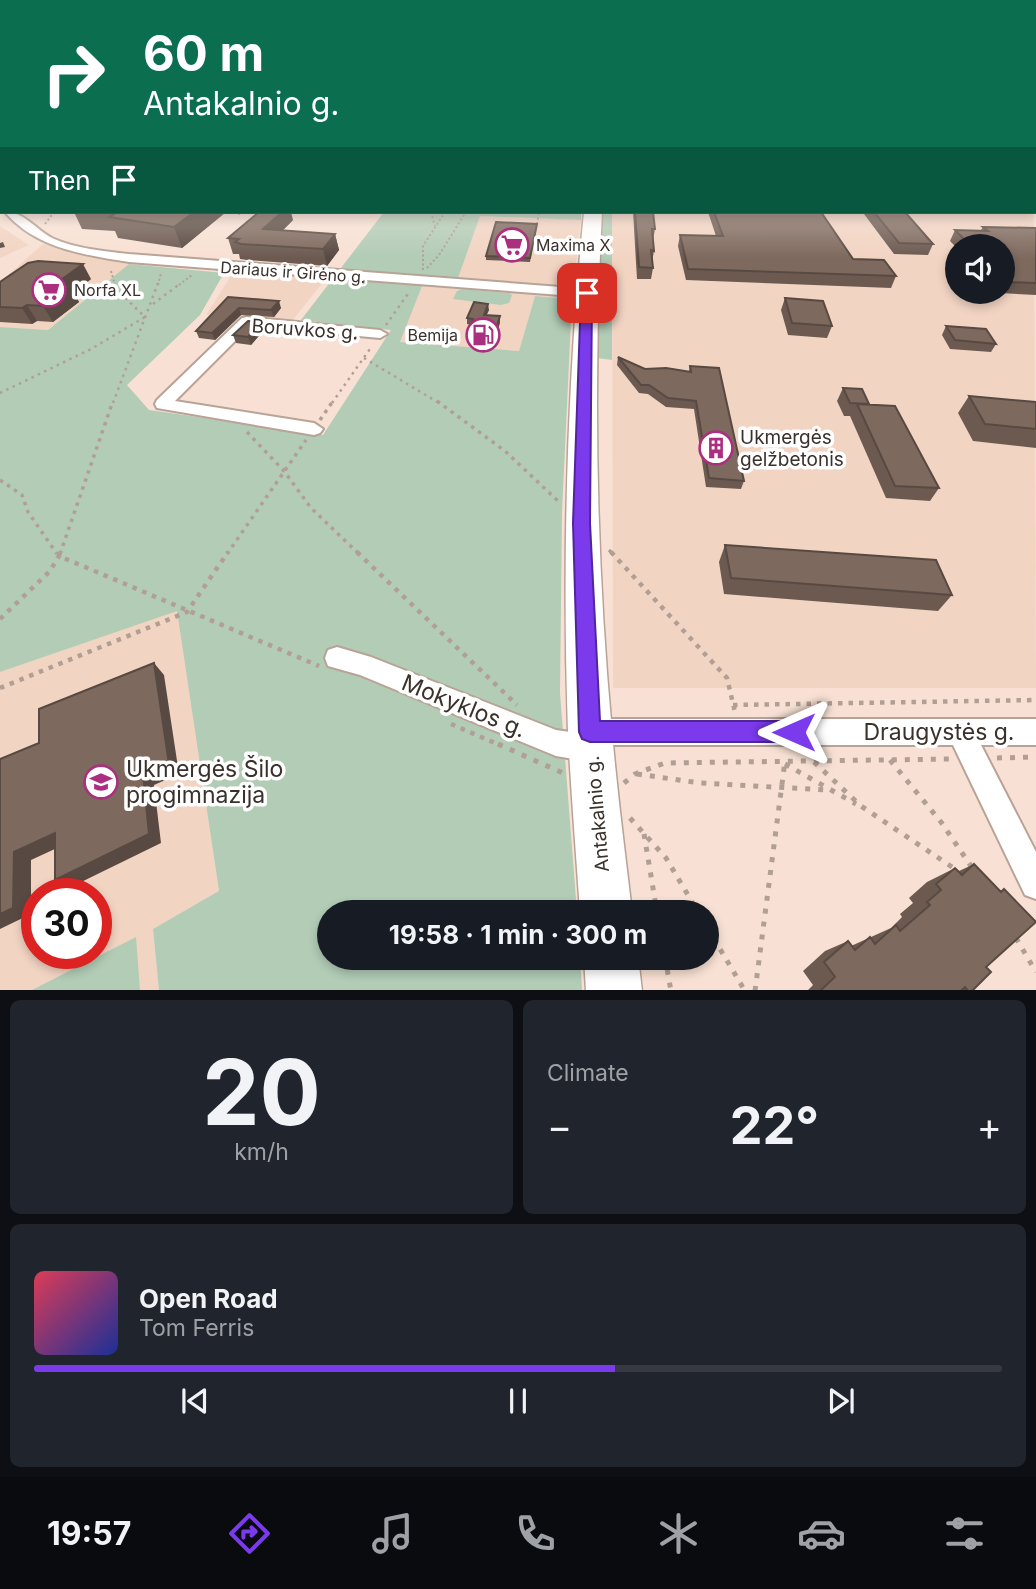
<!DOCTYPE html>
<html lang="en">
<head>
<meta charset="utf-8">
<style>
	body { margin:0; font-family:Inter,sans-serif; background:#20242c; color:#f1f3f6; height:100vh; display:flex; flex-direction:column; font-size:26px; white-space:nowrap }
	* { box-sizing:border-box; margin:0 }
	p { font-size:23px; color:#9ea1a6 }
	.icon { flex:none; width:38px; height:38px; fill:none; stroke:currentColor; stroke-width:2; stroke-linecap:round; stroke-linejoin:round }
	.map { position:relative; height:990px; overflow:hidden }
	.side { display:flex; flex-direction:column; gap:10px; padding:10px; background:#0d0f14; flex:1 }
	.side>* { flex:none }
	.banner { position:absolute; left:0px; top:0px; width:1036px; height:214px; box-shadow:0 4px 10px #0003; background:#0b6e4f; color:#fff; overflow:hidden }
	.fabs { position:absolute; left:945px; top:234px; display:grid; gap:14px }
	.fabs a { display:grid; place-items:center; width:70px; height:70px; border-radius:50%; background:#171b24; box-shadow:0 4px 10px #0003; font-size:35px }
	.speed { position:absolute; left:21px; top:878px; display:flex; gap:14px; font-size:35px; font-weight:700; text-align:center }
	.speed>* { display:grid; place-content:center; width:91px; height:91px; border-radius:50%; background:#171b24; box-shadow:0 4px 10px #0003; line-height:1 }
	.speed .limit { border:10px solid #d22; background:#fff; color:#111 }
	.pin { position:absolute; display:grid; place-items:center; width:60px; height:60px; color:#fff; margin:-30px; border-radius:14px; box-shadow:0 4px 10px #0006 }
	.me { position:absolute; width:77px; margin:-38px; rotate:270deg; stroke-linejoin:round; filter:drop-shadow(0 0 5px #0008) }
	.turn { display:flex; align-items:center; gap:24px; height:147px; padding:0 28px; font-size:32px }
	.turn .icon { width:91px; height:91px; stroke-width:2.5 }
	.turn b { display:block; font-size:49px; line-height:60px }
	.then { display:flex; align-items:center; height:66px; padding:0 28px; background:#0003; gap:14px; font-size:26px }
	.big { font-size:52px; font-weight:700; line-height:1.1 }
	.side .widget { flex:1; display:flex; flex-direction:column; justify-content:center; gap:10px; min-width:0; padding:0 24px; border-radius:10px; background:#20242c }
	.side .dial { align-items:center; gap:0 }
	.dial b { font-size:91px; line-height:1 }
	.song { display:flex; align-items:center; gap:21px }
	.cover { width:84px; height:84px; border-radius:10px; background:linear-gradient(135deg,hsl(350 70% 55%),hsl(230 70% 35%)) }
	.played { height:7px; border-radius:4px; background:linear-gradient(90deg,#7c3aed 60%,#363941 60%) }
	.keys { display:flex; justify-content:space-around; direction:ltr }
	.heat { display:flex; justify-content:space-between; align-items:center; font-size:38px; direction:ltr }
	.side .tiles { flex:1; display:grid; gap:10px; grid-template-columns:1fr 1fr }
	.widget:last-child { grid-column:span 2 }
	.trip { position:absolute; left:317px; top:900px; width:402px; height:70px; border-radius:35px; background:#171b24; box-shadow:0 4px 10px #0003; font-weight:700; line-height:70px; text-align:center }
	.tabs { display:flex; height:112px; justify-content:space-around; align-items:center; background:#090b0e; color:#9ea1a6 }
	.tabs .icon { width:49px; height:49px }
	.tabs .active { color:#7c3aed }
	.tabs b { font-size:32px; color:#f1f3f6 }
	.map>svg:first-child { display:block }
	.built { fill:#f2d4c3; fill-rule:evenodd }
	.green { fill:#b2ccb6 }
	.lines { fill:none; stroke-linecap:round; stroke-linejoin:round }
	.minor-casing { stroke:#b8a396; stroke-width:4 }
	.primary-casing { stroke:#b8a396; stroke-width:3 }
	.path-far4 { stroke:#b19f95; stroke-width:2; stroke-dasharray:2 2.5; stroke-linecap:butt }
	.path-far3 { stroke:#b19f95; stroke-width:2.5; stroke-dasharray:2.5 4.5; stroke-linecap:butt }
	.path-far2 { stroke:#b19f95; stroke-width:3.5; stroke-dasharray:3.5 5; stroke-linecap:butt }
	.path-far1 { stroke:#b19f95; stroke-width:4.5; stroke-dasharray:4.5 6; stroke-linecap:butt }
	.path { stroke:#b19f95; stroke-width:5; stroke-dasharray:5 8; stroke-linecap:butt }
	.minor { fill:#fff; fill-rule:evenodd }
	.primary { fill:#fff; fill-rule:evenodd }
	.wall { fill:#6c5a51 }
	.shaded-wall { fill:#584a42 }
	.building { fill:#7e695e; stroke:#584a42; stroke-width:2 }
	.route { fill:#7c3aed; stroke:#51269a; stroke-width:2 }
	.labels { text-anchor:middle; stroke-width:7; stroke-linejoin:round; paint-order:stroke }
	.far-poi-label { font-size:16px; fill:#3a312c; stroke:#fff; text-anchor:start }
	.far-street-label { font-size:16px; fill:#3a312c; stroke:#fff }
	.street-label { font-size:19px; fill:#3a312c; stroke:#fff }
	.poi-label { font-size:19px; fill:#3a312c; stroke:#fff; text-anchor:start }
	.near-street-label { font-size:23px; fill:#3a312c; stroke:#fff }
	.near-poi-label { font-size:23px; fill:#3a312c; stroke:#fff; text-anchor:start }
</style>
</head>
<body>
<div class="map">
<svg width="1036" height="991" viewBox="0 0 1036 991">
	<rect width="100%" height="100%" fill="#f8e1d4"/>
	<!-- built -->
	<path class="built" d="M1034,187L1036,688H613L612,212H1034ZM957,247H1003V292H957Z
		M480,216L581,220L572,299L535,296L519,351L399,343L426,276L458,277Z
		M0,226L29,245L0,258Z
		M43,244L129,264L48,330L0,327V282Z
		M234,271L328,276L292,321L206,315Z
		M177,610L219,892L153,929L159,990H0V672ZM37,894H96V954H37Z"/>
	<!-- green -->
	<path class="green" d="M384,212H581V220L480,216L458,278L426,276L400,342L519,351L535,296L572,299L562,512L560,693L577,912H329V957H580L582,990H159L153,929L219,891L177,611L0,672V327L48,330L129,264L224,273L200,315L127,385L149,410L323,435L391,330L301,320Z
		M600,212H612V360L597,358Z
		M462,289L509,293L512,295L509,303L501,305L453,299L457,291Z
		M136,937L140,990H32Z"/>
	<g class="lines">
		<defs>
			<path id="minor" d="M5,212C25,212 35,229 52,238C76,249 104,251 129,254L587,289L594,293L587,297L129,262C84,255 35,248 5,212Z
				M247,317L380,330L387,334L380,338L250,326L175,401L314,423L323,429L320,433L314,435L157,408L155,404L157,400L242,318Z
				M337,647L371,657L556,730L577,733L581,723L590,719H1036V745H981L1036,852V899L1025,895L953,745H603L604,749L601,759L591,762L556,756L360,675L328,666L325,658L328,650Z"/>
			<path id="primary" d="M584,212H602C593,385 596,560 612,732C617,792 625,852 632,912H580C576,852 571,792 568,732C562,559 567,384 584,212Z
				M584,957H638L642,991H586Z"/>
		</defs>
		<!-- minor casing -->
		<use href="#minor" class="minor-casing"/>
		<!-- primary casing -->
		<use href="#primary" class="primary-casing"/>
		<!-- path-far4 -->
		<path class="path-far4" d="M431,212L435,226
			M238,214L247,212
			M45,224L54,212
			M537,224L539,212
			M427,268L439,255L466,212
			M423,270V246L445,212
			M111,271L115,285
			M158,285L161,273
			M179,285L192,275"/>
		<!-- path-far3 -->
		<path class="path-far3" d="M153,304L181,283
			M386,325L410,291
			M364,358L439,403
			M0,393L91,349L145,317L116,289L114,283
			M113,403L158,283
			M332,403L372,346"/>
		<!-- path-far2 -->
		<path class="path-far2" d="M437,401L505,451L558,501
			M320,420L333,401
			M247,432L284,471L311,508L359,554
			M0,480L22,495L28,512L57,554
			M609,550L613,554
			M60,554L113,401
			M227,554L306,440"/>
		<!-- path-far1 -->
		<path class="path-far1" d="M60,552L59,556L319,666
			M357,552L517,705
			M611,552L727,678L735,712
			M0,619L50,571L59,556L56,552
			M0,688L187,612L228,552
			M733,705L1036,700
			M451,724L502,746"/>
		<!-- path -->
		<path class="path" d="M498,744L563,773
			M997,758L1036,757
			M890,760L941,822L973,869
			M814,762L861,806L955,869
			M785,764L856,804
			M637,774L700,783L828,790
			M624,783L635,774L665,763L950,759
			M630,818L666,858L698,912
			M644,834L657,912
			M707,927L745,991
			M1016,938L1036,972
			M665,957L671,991
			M755,991L785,761"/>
		<!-- minor -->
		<use href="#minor" class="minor"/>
		<!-- primary -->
		<use href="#primary" class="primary"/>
	</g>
	<!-- wall -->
	<path class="wall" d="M0,119H2V165L0,164Z
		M74,212H226L182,248L118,238L115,231L82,229Z
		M633,212H653L655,229L653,240L654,251L652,262L653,268L651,279H637Z
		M708,212H821L853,259L896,276L891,288L686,280L678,246L680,235L716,236Z
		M865,212H905L933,244L928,255L894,254L864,214Z
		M293,220L283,230L335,234L339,250L327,266L247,260L240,259L239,254H233L228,238Z
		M537,224L530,262L486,260V256Z
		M983,227L1036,228V295L1000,293L999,292H1003V247H957V248L950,241L955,230H981Z
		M91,279L74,293L79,302L53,322L37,321L32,324L0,322V282Z
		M228,297L281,308L274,317L241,315L215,340L199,338L196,331Z
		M785,298L832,326L827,338L788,335L781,310Z
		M489,310L486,315L500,322L495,341L468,339V333L471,325L467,324V318Z
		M946,326L996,344L991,352L950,349L942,335Z
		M264,330L251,345L236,343L233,335Z
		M618,357L645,369L689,372L690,366L744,481L741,489L706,487L694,409L666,407L648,394L639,393L617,365Z
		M843,388L869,404L939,488L930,501L886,498L850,416H844L837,401Z
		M969,396L1036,402V448L973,441L958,413Z
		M725,545L952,595L938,611L724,594L719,562Z
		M974,864L1000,891L1004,889L986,967L972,991H807L813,985L803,971L825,951L848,941L851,946L891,928L902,917L900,914L913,903L909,898L927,882L955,868L959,871Z"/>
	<!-- shaded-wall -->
	<path class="shaded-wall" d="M194,212H226L182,248L174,227Z
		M282,212H291L293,220L268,245L263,229Z
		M335,234L339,250L327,266L323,249Z
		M3,242L5,247L0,248V243Z
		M83,264L91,279L74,293L79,302L53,322L43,306L54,285Z
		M279,301L281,308L274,317L271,310Z
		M488,304L489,310L484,321V315Z
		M27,305L37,321L32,324L22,308Z
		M239,308L241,315L215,340L212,333Z
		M500,316V322L495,341L494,335Z
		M261,322L264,330L251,345L248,337Z
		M154,663L164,675L179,774L154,785L161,843L71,887L55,880L143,775Z
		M55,833L70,842L31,860V914L0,929V914L14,852Z"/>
	<!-- building -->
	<path class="building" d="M0,119H2V152L0,151Z
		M1034,119H1036V127H1035L1036,160L1035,161L1036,174H1034Z
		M118,212H194L174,227L109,217Z
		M259,212H282L263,229L335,234L323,249L241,244L235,242L239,239L228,238Z
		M635,212H653L655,229H652L654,251L651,250L653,268L639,267Z
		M714,212H821L853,259L884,260L896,276L688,269L680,235L723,236Z
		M874,212H905L933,244L899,243Z
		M496,222L537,224L530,258L486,256Z
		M983,227L1036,228V283L1007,282L1003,277V247H972L955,230L988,231Z
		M38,261L83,264L54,285L70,286L43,306L27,305L22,308L0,307V282L28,263Z
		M228,297L279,301L271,310L239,308L212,333L196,331Z
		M785,298L823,301L832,326L792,323Z
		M474,302L488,304L484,315L500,316L494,335L468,333L473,319L467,318Z
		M248,321L261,322L248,337L233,335Z
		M946,326L986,329L996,344L955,340Z
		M618,357L645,369L666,368L691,372L690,366L719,368L744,481L709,478L696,401L668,398L649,385H641Z
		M843,388L862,389L869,404L850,403Z
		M969,396L1036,402V429L985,424Z
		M857,404L895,406L939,488L895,486Z
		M725,545L936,560L952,595L731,578Z
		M154,663L169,764L143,775L149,834L55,880V833L14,852L13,908L0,914V759L39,743V709Z
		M974,864L1001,892L1004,889L1036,922L986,967L991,972L972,991H968L965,987L961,991H820L835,977L824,962L848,941L855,950L870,937L875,944L896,925L900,931L930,905L927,902L941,890L936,884L955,868L962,875Z"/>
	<!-- sky -->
	<linearGradient id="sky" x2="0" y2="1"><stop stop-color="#8bbbea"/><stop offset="0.46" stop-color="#fcf2ec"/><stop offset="1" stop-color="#fcf2ec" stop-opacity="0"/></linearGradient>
	<rect width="1036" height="258" fill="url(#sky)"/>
	<!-- route -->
	<path class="route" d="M587,289L592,293L590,523L600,721H794L802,724L805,732L802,739L794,742H590L582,739L579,732L573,523L581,293Z"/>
	<!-- icons -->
	<defs>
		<symbol id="supermarket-ring" viewBox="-11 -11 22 22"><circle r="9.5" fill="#fff" stroke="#ab2e7f" stroke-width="1.5"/><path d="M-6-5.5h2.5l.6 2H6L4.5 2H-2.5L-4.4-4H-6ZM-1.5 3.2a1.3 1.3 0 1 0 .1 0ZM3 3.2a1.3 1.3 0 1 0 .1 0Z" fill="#ab2e7f"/></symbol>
		<symbol id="fuel-ring" viewBox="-11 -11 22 22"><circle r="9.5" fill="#fff" stroke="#ab2e7f" stroke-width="1.5"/><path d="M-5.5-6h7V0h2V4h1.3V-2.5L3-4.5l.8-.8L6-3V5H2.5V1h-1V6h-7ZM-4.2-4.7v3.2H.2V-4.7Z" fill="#ab2e7f"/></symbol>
		<symbol id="building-ring" viewBox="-11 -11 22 22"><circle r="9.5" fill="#fff" stroke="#ab2e7f" stroke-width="1.5"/><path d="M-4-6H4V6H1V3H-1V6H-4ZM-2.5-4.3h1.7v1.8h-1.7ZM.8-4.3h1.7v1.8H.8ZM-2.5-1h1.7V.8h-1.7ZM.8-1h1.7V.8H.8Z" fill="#ab2e7f"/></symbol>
		<symbol id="school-ring" viewBox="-11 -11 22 22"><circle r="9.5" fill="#fff" stroke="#ab2e7f" stroke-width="1.5"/><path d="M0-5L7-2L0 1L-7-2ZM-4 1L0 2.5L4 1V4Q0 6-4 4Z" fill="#ab2e7f"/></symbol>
	</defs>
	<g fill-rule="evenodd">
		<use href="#supermarket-ring" x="493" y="226" width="38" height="38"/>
		<use href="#supermarket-ring" x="30" y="271" width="38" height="38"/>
		<use href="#fuel-ring" x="464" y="316" width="38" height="38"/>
		<use href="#building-ring" x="697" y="429" width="38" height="38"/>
		<use href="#school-ring" x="82" y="763" width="38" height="38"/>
	</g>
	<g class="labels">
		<!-- far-poi labels -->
		<g class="far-poi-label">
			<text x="536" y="251">Maxima X</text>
			<text x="74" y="296">Norfa XL</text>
			<text x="458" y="341" text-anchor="end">Bemija</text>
		</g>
		<!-- far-street labels -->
		<g class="far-street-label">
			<text transform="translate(293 272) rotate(4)" y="6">Dariaus ir Girėno g.</text>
		</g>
		<!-- street labels -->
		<g class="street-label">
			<text transform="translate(305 329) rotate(4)" y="7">Boruvkos g.</text>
			<text transform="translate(597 814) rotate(-95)" y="7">Antakalnio g.</text>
		</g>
		<!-- poi labels -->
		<g class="poi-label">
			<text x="740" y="444">Ukmergės<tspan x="740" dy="22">gelžbetonis</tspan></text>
		</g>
		<!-- near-street labels -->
		<g class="near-street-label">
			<text transform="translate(464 706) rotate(22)" y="8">Mokyklos g.</text>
			<text x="939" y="740">Draugystės g.</text>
		</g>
		<!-- near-poi labels -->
		<g class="near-poi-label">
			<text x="126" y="777">Ukmergės Šilo<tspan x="126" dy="26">progimnazija</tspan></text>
		</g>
	</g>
</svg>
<div class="fabs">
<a><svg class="icon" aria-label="sound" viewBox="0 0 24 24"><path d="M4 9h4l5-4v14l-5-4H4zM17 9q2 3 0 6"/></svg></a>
</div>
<div class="speed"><div class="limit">30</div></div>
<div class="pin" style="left:587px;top:293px;background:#d93025"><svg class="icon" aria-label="arrive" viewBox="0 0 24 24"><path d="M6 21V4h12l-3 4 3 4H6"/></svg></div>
<svg class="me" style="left:794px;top:732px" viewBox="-20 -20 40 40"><path d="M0-17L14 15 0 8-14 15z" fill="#7c3aed" stroke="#fff" stroke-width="4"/></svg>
<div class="trip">19:58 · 1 min · 300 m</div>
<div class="banner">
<div class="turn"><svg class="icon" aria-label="right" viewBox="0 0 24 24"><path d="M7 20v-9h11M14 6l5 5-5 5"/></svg><div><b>60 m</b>Antakalnio g.</div></div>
<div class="then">Then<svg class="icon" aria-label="arrive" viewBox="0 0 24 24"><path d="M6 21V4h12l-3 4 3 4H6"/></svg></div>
</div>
</div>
<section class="side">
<div class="tiles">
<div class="widget dial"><b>20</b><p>km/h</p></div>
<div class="widget"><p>Climate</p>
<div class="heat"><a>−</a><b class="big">22°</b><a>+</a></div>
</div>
<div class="widget">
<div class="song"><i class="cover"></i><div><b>Open Road</b><p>Tom Ferris</p></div></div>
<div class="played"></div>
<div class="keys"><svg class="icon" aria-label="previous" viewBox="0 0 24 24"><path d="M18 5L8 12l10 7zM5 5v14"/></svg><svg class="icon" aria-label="pause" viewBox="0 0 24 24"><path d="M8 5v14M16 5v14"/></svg><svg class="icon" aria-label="next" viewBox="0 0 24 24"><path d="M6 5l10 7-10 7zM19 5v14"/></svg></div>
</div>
</div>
</section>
<nav class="tabs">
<b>19:57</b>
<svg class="icon active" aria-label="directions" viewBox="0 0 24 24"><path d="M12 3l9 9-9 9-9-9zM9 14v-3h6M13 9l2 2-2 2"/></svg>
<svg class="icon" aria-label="music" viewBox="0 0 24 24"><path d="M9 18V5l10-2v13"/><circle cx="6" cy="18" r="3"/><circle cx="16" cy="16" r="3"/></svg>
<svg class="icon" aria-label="phone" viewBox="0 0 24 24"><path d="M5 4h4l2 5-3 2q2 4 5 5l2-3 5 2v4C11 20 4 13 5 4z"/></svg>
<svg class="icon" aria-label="climate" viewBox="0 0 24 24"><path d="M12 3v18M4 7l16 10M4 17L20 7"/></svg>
<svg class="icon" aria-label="car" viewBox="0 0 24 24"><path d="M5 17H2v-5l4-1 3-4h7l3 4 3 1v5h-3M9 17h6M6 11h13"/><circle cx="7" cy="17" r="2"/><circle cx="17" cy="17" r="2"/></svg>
<svg class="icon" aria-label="filters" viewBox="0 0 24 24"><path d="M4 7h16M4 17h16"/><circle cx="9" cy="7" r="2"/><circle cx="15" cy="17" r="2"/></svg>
</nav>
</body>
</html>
